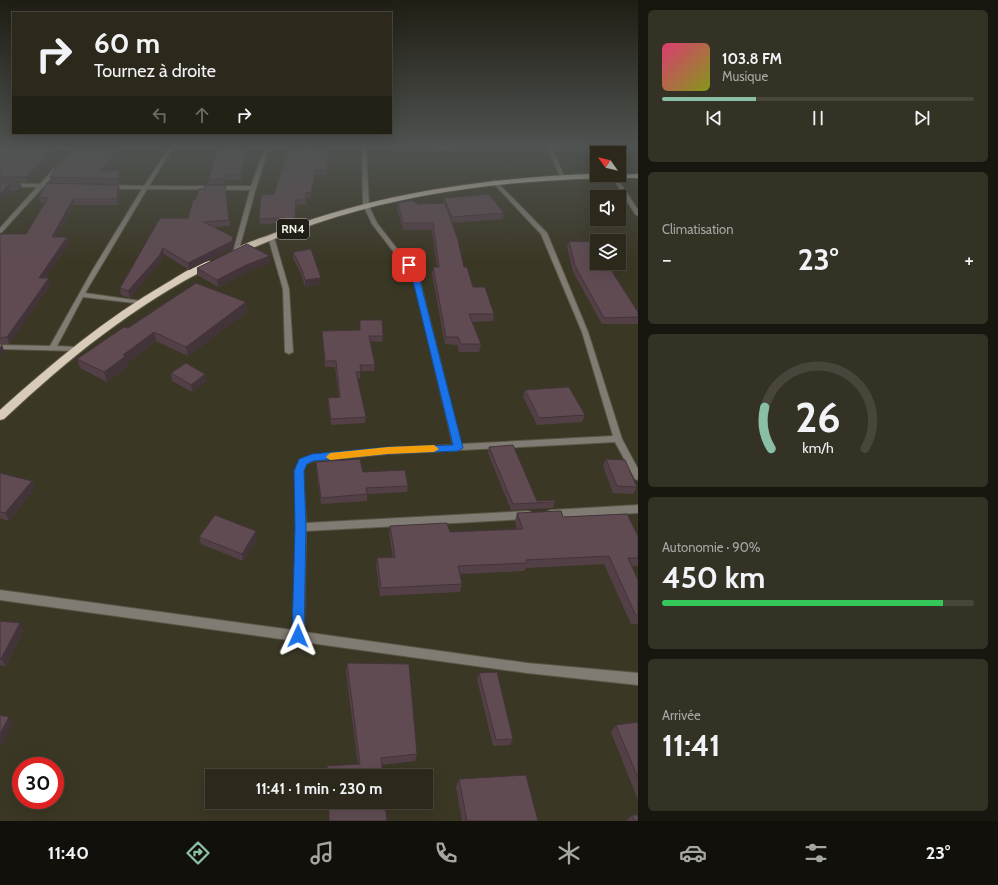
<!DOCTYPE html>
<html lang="fr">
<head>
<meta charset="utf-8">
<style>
	body { margin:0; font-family:Cabin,sans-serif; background:#343125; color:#f1f3f6; height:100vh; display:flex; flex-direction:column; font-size:15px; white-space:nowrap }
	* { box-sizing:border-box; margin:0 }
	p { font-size:13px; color:#a6a6a3 }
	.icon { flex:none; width:22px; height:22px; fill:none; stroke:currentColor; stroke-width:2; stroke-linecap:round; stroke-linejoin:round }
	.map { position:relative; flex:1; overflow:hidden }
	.panel { display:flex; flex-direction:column; gap:10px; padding:10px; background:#18170f; width:360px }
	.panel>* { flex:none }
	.banner { position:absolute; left:12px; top:12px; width:380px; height:122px; border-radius:0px; box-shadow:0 4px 16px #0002,0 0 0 1px #48453b; background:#2c291c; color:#f1f3f6; overflow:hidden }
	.needle { width:26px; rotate:304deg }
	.fabs { position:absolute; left:590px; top:146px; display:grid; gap:8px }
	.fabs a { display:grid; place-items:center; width:36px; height:36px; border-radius:0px; background:#2c291c; box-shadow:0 4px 16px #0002,0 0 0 1px #48453b; font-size:20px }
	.speed { position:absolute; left:12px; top:757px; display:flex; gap:8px; font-size:20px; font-weight:700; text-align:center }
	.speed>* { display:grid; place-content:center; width:52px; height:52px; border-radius:50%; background:#2c291c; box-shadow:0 4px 16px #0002,0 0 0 1px #48453b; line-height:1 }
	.speed .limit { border:6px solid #d22; background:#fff; color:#111 }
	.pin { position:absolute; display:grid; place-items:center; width:34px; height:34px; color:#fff; margin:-17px; border-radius:8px; box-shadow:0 2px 6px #0006 }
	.me { position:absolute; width:44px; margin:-22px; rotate:1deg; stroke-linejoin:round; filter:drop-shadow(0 0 3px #0008) }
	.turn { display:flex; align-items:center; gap:14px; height:84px; padding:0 16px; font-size:18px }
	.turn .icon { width:52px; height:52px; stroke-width:2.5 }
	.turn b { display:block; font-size:28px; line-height:34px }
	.lanes { display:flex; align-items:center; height:38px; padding:0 16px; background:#0003; justify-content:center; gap:20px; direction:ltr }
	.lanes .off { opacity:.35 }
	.big { font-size:30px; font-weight:700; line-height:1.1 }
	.panel .widget { flex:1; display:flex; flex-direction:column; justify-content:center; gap:6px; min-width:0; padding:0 14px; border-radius:6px; background:#343125 }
	.panel .dial { align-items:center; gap:0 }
	.dial svg { height:104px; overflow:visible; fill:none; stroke:#48453b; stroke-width:7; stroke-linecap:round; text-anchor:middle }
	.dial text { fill:#f1f3f6; stroke:none }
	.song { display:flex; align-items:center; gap:12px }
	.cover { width:48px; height:48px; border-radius:6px; background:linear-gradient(135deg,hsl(340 70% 55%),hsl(70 70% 35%)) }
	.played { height:4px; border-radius:2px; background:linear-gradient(90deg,#8abfa5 30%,#48453b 30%) }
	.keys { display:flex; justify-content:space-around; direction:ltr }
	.heat { display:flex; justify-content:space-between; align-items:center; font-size:22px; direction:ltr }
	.charge { height:6px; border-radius:3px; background:linear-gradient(90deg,#34c759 90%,#48453b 0) }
	.trip { position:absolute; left:205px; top:769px; width:228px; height:40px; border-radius:0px; background:#2c291c; box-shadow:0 4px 16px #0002,0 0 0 1px #48453b; font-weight:700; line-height:40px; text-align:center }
	.tabs { display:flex; height:64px; justify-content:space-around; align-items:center; background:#12100b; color:#a6a6a3 }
	.tabs .icon { width:28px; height:28px }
	.tabs .current { color:#8abfa5 }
	.tabs b { font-size:18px; color:#f1f3f6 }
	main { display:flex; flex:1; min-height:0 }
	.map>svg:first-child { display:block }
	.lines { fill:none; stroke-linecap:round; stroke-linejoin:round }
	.minor-casing { stroke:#595544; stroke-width:2 }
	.tertiary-casing { stroke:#595544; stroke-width:2 }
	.trunk-casing { stroke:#595544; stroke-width:2 }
	.minor { fill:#807b73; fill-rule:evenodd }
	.tertiary { fill:#807b73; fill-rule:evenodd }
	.trunk { fill:#d8cbba; fill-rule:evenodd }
	.wall { fill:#534047 }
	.shaded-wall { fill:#43343a }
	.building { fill:#604b53; stroke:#43343a }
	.route { fill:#1a73e8; stroke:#114b97 }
	.slow { fill:#f59e0b }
	.labels { text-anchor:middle; stroke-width:4; stroke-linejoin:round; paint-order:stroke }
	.shield { fill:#201e16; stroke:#b4b2a8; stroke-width:1 }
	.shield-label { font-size:12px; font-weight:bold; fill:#f4f2e7 }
</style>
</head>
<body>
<main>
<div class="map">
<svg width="638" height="821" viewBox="0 0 638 821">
	<rect width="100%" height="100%" fill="#3b3725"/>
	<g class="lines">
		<defs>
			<path id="minor" d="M74,148H78L46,184L57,185V187H43L2,232L0,233V228L37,187H0V183L40,184Z
				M169,148H173L149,186H251L265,148H269L256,188L238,253L236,254L233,252L250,190L147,189L85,293L141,301L144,303L143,304L83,297L57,346L76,347L80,349L79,351L0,349V345L50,346L92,271L142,189H109L106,187L109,185L144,186Z
				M548,148H552L564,176V177L560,176Z
				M611,175H615L638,210V216L635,214Z
				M495,180L547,233L588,332L622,439L638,469V480L635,479L615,442L388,454L313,461L306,464L303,471L306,523L528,511L531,512L533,515L531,518L528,519L306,531L304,632L527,663L638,673V685L527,673L0,600V590L293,630L296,527L295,471L300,460L312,455L388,448L453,445L413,277L372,224L363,205L364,204H368L377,223L419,277L461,444L613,436L582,332L541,234L493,183V181Z
				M271,235L274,237L289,289L293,352L289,354L285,352L283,289L268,237Z
				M638,505V513L551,518L548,517L546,514L548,511L551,510Z"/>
			<path id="tertiary" d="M362,148H366L369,205L366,207L363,205Z"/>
			<path id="trunk" d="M587,174H597V175L638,174V178C536,178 434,187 336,217C303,227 272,240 240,253H234L233,251C240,244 262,238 272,234C372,194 479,179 587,174Z
				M209,261L212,262L213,264L212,266C133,306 69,358 4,419L0,420V410C52,363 105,319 165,284C179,276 194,265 209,261Z"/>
		</defs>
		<!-- minor casing -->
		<use href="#minor" class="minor-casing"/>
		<!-- tertiary casing -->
		<use href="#tertiary" class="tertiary-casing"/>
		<!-- trunk casing -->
		<use href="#trunk" class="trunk-casing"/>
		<!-- minor -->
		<use href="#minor" class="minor"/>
		<!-- tertiary -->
		<use href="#tertiary" class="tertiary"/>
		<!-- trunk -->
		<use href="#trunk" class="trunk"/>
	</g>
	<!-- wall -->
	<path class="wall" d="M0,148H60L28,182H0Z
		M248,148L242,180H224V184H208V179Z
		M302,148H316V151H327V175H316L311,198H306V205H297L295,223L288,226L285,223L260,224L259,219L301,151Z
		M433,148H454L453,150H433Z
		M117,150L118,155L106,171L120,170L121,175L120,184L52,183L50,177Z
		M0,183H20L22,188L20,190L10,191Z
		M118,185L120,190L118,205H74L57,237H67L69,243L45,278L51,284L9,344H0V234H26L44,203H40L39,197Z
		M225,185L230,226L215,227L234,244L233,248L189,270L164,254L160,262L130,298L121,295L120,288L188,218L195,200L204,189Z
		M444,198L504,213L503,219L452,223L464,267L473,287L494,314L493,321L472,322L481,344L479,352H459L457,345L445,344L432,274L433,267H437L432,230H403L397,209L398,203L418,204L443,203Z
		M569,241L615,267L613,274L638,312V324H602L573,272L567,247Z
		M293,252L321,284L305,287L302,276L293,258Z
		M270,263L247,272L218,287L197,275V268Z
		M246,302L247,312L188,356L156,341L128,363V366L107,382L80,368L77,359L128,328Z
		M360,320L383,336L382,342L370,341L375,365L374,371H360V378H357L366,417L365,423L331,425L328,404V398L339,397L335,367H325L322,331L360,330Z
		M171,373L207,381L192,392L172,381Z
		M525,390L585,415L582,422L537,425L523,397Z
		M489,447L537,501L555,502L553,508L511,510L488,453Z
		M606,459L637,487L633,494L613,493L603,466Z
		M316,462L363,472L408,486L407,492L367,494V501L321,504L316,468Z
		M0,473L32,481L35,488L9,521L0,518Z
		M517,513L563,517L638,536V566H632L638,580V624H631L604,564L526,568L524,571L460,574L462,584L460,592L380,596L376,566L377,558L393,557L389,534L390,526L450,532L517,529L515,521Z
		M256,531L257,538L243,561L201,544L199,537Z
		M0,621L24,630L6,666L0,665Z
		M347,663L417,754L415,761L382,765L383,776H327V766L358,764L346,672Z
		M479,673L513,739L510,745L493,746L477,679Z
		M638,722V800L611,732L616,725Z
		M459,779L538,821H462L456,787Z
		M632,815L638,821H626Z"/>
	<!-- shaded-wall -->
	<path class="shaded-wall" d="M54,148H60L28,182L26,177Z
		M246,148H248L242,180L241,175Z
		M117,150L118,155L101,177L100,171Z
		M120,170L121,175L120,184L119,179Z
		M316,170V175L311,198V193Z
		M20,183L22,188L20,190L19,185Z
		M8,185L10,191L0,201V194Z
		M118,185L120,190L118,205L117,199Z
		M73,199L74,205L54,243L52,237Z
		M296,200L295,223L288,226V221Z
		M67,237L69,243L41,284L39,278Z
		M233,237L234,244L233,248L189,270L188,263Z
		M163,248L164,254L160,262L130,298L128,291Z
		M270,256V263L247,272L218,287L217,280L246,265Z
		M49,278L51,284L9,344L7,337Z
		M321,278V284L305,287V280Z
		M246,302L247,312L188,356L186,347Z
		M154,332L156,341L128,363V366L107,382L104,372L123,355Z
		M2,344L4,351L0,357V347Z
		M205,374L207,381L192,392L191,385Z
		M32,481L35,488L9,521L5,513Z
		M256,531L257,538L243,561L242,554Z
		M20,623L24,630L6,666L1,659Z
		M9,717L13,723L0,749V734Z"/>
	<!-- building -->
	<path class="building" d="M0,148H54L26,177H0Z
		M219,148H246L241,175L223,174L224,179H208Z
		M302,148H315V151H327L328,170H316L311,193L306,192V200H296L295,218L288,221L285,218L259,219L261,195L274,194L288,150L301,151Z
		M73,149L117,150L100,171L120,170L119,179L50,177L57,166Z
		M0,183H20L19,185H8L0,194Z
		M47,183L118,185L117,199H73L52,237H67L39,278H49L7,337L0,338V234H26L48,198L39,197Z
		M205,185H225L229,220L204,222L233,237L232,241L188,263L163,248L159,256L128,291L120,288L160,218H188L193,200H195L199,189H204Z
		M489,194L504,213L452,217L444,198Z
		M412,200L418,204L445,203L458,240L464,267H467L473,287H485L494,314H469L481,344H461L458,337H446L433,267H439L433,223H403L398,203Z
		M569,241L597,242V263H613L615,267H609L638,312V317L604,318L575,266Z
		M247,244L270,256L246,265L217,280L197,268Z
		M311,249L321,278L305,280L302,270L293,252Z
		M196,283L246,302L186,347L154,332L123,355L126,356L104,372L77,359L124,327L128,328Z
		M360,320H382L383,336H369L375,365H360L361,372H356L366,417L331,419L328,398L340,397L336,361H325L322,331L360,330Z
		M186,363L205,374L191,385L171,373Z
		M569,387L585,415L539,418L525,390Z
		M513,445L537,501L555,500V502L513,504L489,447Z
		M360,459L363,472L405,470L408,486L366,488L367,494L321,498L316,462Z
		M606,459L625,460L637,487L617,486Z
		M0,473L32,481L5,513L0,512Z
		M561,511L563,517L627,514L638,536V558H628L638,580V616H636L609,556L526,560L527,563L458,566L462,584L381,588L377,558L395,557L390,526L447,523L450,532L523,529L517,513Z
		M215,515L256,531L242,554L199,537Z
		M0,621L20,623L1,659H0Z
		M347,663L409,664L417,754L381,758L383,776H328L327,766L360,764Z
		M497,672L513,739L496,740L479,673Z
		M0,715L9,717L0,734Z
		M638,722V778L616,725Z
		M526,775L538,821H467L459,779Z
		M329,802H385L387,821H329Z
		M632,815H638V821H635Z"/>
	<!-- sky -->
	<linearGradient id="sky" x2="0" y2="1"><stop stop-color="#201e14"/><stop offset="0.56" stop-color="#4f5351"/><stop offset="1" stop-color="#4f5351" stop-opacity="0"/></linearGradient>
	<rect width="638" height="263" fill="url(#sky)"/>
	<!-- route -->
	<path class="route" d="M406,263H411L419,277L463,448L458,451L388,454L313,461L307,464L304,471L306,527L304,636L302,640L298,641L293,640L292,636L295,527L294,471L299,459L312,454L388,447L453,445L412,277L405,265Z"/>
	<!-- slow -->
	<path class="slow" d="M434,445L439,449L434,452L388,454L330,460L326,457L330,453L388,447Z"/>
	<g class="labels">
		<!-- shield labels -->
		<rect class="shield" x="277" y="219" width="32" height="20" rx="3"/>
		<g class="shield-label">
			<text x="293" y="233">RN4</text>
		</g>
	</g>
</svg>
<div class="fabs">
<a><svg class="needle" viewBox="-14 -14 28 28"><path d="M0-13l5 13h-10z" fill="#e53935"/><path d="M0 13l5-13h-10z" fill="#a6a6a3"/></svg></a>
<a><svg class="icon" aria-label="sound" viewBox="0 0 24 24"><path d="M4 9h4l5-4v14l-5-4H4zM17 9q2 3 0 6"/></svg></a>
<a><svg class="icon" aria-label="layers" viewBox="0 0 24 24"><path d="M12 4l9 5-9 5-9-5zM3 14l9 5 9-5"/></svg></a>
</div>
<div class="speed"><div class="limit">30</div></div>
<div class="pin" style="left:409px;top:265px;background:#d93025"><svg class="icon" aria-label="arrive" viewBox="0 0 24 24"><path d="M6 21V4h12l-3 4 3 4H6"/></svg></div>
<svg class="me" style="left:298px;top:636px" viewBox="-20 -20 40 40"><path d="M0-17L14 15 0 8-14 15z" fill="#1a73e8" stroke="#fff" stroke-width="4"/></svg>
<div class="trip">11:41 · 1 min · 230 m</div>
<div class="banner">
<div class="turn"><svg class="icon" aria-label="right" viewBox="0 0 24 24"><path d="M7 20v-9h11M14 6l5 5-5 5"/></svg><div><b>60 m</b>Tournez à droite</div></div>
<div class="lanes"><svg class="icon off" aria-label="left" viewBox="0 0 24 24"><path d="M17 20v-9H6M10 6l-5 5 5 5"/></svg><svg class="icon off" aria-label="ahead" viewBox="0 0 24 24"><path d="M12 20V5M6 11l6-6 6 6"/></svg><svg class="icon" aria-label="right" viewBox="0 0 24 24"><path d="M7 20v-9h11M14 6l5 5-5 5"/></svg></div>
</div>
</div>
<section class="panel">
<div class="widget">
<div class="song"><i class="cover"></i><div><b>103.8 FM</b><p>Musique</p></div></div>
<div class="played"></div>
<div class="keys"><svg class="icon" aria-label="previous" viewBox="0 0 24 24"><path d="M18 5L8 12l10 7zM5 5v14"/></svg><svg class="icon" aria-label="pause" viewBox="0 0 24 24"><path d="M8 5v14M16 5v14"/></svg><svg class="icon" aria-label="next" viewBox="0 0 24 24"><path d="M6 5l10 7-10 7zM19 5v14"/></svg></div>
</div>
<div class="widget"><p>Climatisation</p>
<div class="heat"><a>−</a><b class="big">23°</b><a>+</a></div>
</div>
<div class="widget dial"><svg viewBox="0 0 100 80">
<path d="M14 69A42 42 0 1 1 86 69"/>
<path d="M14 69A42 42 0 0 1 9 37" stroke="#8abfa5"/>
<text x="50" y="56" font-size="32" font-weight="700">26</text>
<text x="50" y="72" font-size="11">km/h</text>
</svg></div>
<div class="widget"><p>Autonomie · 90%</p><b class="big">450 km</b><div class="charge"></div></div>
<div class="widget"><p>Arrivée</p><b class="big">11:41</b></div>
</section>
</main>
<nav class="tabs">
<b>11:40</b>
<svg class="icon current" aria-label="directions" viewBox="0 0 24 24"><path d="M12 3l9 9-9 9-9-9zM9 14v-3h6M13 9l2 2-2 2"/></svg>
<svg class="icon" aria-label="music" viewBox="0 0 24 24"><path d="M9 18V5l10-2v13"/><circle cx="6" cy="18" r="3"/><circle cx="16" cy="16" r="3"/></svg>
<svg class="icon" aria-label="phone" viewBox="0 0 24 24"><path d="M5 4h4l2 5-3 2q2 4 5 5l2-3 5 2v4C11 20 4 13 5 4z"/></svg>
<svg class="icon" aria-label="climate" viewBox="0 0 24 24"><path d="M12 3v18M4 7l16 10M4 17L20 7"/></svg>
<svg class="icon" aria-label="car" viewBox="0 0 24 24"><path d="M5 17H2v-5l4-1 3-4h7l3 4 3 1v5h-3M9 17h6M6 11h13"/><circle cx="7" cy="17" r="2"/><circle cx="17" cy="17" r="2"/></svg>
<svg class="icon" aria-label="filters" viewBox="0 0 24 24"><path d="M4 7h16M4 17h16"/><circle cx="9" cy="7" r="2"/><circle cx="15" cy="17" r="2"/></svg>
<b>23°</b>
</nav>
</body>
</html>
